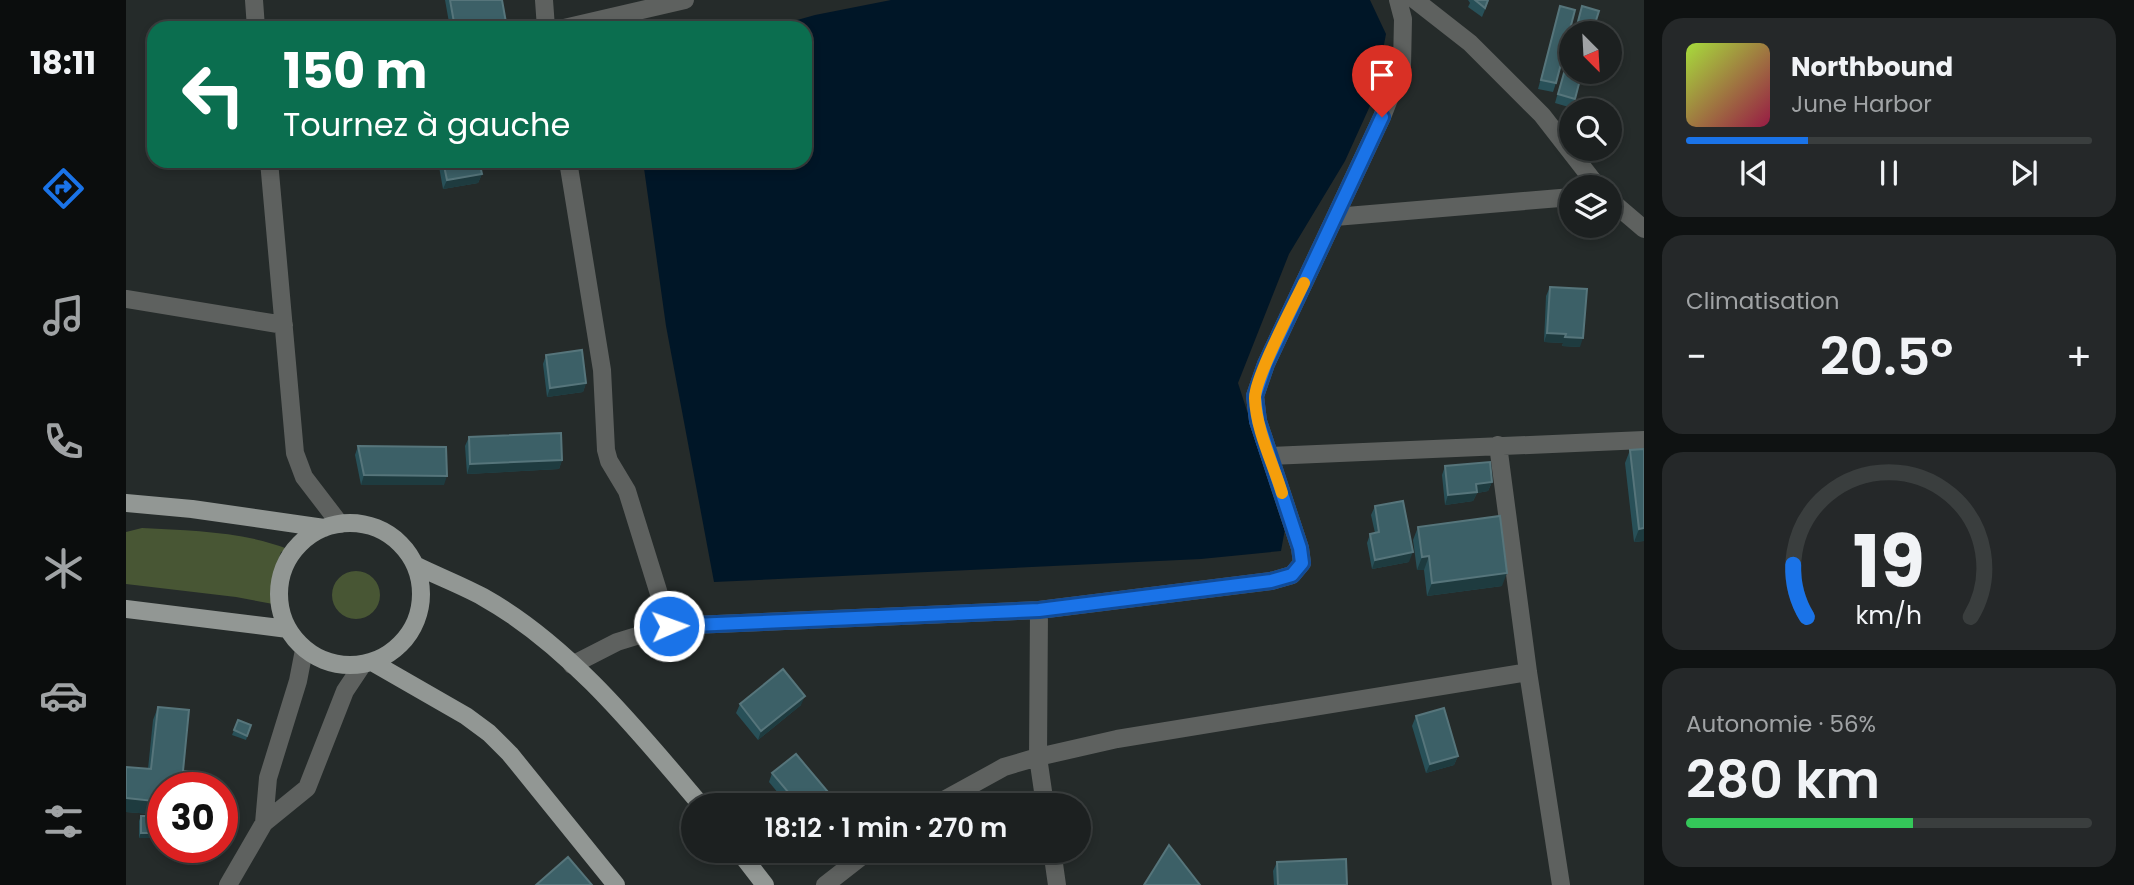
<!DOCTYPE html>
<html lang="fr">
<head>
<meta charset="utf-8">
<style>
	body { margin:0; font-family:Poppins,sans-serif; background:#252829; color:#f1f3f6; height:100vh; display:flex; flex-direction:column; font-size:26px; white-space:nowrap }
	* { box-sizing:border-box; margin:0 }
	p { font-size:23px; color:#a0a3a5 }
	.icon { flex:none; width:38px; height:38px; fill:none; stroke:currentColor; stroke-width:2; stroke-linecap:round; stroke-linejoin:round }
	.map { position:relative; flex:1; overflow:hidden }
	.drawer { display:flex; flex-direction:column; gap:18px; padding:18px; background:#0f1212; width:490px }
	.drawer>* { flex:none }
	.guide { position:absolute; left:21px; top:21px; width:665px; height:147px; border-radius:21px; box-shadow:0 4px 10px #0003,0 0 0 2px #3a3e3e; background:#0b6e4f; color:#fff; overflow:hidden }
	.needle { width:46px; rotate:156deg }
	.tools { position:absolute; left:1433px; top:21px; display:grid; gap:14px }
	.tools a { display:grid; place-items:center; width:63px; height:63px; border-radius:50%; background:#1c2020; box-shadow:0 4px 10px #0003,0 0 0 2px #3a3e3e; font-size:35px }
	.speed { position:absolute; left:21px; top:772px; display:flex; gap:14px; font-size:35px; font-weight:700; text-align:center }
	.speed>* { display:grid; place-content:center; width:91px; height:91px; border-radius:50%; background:#1c2020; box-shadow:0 4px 10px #0003,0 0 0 2px #3a3e3e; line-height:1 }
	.speed .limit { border:10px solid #d22; background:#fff; color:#111 }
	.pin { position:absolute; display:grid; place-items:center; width:60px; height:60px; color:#fff; margin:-72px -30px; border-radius:50% 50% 50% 0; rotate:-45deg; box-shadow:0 0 7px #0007 }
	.pin .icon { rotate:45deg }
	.me { position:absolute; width:77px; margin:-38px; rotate:88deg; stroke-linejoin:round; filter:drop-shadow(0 0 5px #0008) }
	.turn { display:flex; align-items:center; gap:24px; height:147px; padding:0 21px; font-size:32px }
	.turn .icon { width:91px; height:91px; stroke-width:2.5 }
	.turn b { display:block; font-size:49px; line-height:60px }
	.big { font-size:52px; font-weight:600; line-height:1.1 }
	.drawer .widget { flex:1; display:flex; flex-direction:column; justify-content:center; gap:10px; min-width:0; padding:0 24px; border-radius:21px; background:#252829 }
	.drawer .dial { align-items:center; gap:0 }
	.dial svg { height:182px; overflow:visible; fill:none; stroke:#3a3e3e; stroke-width:7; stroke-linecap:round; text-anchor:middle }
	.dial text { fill:#f1f3f6; stroke:none }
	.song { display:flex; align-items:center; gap:21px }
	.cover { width:84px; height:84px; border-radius:10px; background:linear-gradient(135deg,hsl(80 70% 55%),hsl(340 70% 35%)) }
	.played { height:7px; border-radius:4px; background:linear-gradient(90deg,#1a73e8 30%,#3a3e3e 30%) }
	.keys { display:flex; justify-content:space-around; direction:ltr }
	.heat { display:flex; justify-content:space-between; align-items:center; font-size:38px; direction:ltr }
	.charge { height:10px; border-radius:5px; background:linear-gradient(90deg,#34c759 56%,#3a3e3e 0) }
	.trip { position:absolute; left:555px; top:793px; width:410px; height:70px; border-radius:35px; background:#1c2020; box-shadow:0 4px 10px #0003,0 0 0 2px #3a3e3e; font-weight:600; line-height:70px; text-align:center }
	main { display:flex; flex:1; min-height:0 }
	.tabs { display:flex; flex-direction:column; width:126px; justify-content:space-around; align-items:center; background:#0b0d0d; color:#a0a3a5 }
	.tabs .icon { width:49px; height:49px }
	.tabs .selected { color:#1a73e8 }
	.tabs b { font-size:32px; color:#f1f3f6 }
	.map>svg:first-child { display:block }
	.green { fill:#485634 }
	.water { fill:#001627 }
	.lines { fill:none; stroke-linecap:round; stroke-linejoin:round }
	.minor { stroke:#5e615f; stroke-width:18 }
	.major { stroke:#929794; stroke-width:18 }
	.wall { fill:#285058 }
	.shaded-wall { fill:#1e3b3f }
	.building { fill:#3c6067; stroke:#56757b; stroke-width:2 }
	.route-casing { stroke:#114b97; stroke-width:18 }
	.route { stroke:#1a73e8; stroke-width:12 }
	.slow { stroke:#f59e0b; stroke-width:12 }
</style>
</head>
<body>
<main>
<nav class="tabs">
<b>18:11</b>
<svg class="icon selected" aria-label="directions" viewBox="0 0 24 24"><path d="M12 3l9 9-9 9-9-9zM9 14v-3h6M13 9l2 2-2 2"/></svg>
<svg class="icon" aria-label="music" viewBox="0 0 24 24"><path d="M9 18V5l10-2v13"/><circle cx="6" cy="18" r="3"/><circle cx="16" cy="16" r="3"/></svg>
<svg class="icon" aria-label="phone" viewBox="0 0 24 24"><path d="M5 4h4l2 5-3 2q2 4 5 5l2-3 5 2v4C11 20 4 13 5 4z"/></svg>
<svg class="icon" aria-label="climate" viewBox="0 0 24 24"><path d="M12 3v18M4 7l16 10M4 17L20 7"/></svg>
<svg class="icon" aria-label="car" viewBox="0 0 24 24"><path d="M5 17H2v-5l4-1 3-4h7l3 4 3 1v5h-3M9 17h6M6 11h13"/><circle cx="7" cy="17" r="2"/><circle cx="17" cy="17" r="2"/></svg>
<svg class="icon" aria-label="filters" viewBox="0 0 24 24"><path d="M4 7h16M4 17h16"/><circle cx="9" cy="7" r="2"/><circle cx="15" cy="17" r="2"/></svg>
</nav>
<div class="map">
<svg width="1518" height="885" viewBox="0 0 1518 885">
	<rect width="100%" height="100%" fill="#252b2a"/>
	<!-- green -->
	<path class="green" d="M16,528C66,531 115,531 162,549L155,552L146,578L147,604L110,597L0,584V532Z
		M206 595a24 24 0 1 1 48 0a24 24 0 1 1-48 0Z"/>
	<!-- water -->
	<path class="water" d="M765,0H1244L1260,34L1248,97L1219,161L1163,254L1112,383L1159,529L1155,551L1075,559L588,582L540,326L517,161H679V28H643L689,15Z"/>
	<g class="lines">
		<!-- minor -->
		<path class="minor" d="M128,0L130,28
			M418,0L420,28
			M1289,0L1344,43L1416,115L1472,187
			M438,28L559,0
			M143,161L169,453L178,477L214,524
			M442,161L476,370L480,450L483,461L501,491L543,626
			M1484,200L1518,229
			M1209,217L1446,197
			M0,299L158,325
			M1372,445L1402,672L1435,885
			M1144,456L1518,440
			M446,665L491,642L543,626L913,610L1145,581L1166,575L1176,563L1174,548L1132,421L1129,396L1140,364L1256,117L1276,66L1277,19L1272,0
			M809,805L878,767L912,757L913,610
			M919,805L912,757L991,739L1402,672
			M138,823L142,778L172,681L178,650
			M926,850L931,885
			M102,885L138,823L181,788L219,691L237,664
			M699,885L744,850"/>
		<!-- major -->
		<path class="major" d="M0,503L66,509L198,528
			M153 594a71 71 0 1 1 142 0a71 71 0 1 1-142 0Z
			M289,565C311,576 335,585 357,597C443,645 512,731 575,805
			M0,609L162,629
			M246,662L340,716L363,733L384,754L490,885
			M612,850L639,885"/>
	</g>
	<!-- wall -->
	<path class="wall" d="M319,0H376L381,28H324Z
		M1342,0H1363L1356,17L1342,7L1344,3Z
		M1434,6L1430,83L1427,92L1412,89Z
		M1446,42V72L1449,99L1446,108L1429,103Z
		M312,161H353L356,174L352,183L317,189Z
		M1424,287L1454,347L1436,346L1437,343L1418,342L1420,296Z
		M420,355L460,383L457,392L421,397L417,364Z
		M343,437L436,460L433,469L341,474L339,446Z
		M232,446L318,485H235L229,455Z
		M1504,450L1518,541L1508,542L1499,463Z
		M1319,466L1366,482L1362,491L1351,493L1347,501L1319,505L1316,475Z
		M1249,506L1283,562L1246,569L1241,543L1244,534L1249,533L1245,515Z
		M1292,527L1376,586L1301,596L1298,570H1291L1287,540Z
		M614,704L675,705L632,740L610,713Z
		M32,707L37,815L0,812V767L22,769L27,720Z
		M1290,716L1332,756L1328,765L1300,773L1286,726Z
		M112,720L125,725L120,740L106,735Z
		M646,773L707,798L705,805H662L643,782Z
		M15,816L31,833L30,838H13V821Z
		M59,847H82L73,860L58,850Z
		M1151,862L1221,885H1148L1147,871Z"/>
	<!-- shaded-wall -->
	<path class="shaded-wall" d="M356,174L352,183L317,189L321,180Z
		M1421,333L1440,334L1437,343L1418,342Z
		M1439,337L1457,338L1454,347L1436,346Z
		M460,383L457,392L421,397L424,388Z
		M436,460L433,469L341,474L344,464Z
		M238,475L321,476L318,485H235Z
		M1366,482L1362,491L1351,493L1347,501L1319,505L1322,495L1350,484Z
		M1518,528V541L1508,542L1513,529Z
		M1287,552L1283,562L1246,569L1249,560Z
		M1303,556L1298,570H1291L1296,557Z
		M1381,573L1376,586L1301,596L1306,583Z
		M679,696L675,705L632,740L635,731Z
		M1332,756L1328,765L1300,773L1304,764Z
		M0,798L37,802V815L0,812Z
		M15,833H31L30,838H13Z"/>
	<!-- building -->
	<path class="building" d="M324,0H376L381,28H329Z
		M1349,0H1362L1359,8Z
		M1434,6L1449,10L1430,83L1415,80Z
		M1456,6L1473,11L1466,33H1449Z
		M1446,45V72H1456L1449,99L1432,94Z
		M317,161H353L356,174L321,180Z
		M1424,287L1461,289L1457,338L1439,337L1440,334L1421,333Z
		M456,350L460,383L424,388L420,355Z
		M435,433L436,460L344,464L343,437Z
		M232,446L320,447L321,476L238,475Z
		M1518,449V528L1513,529L1504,450Z
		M1364,462L1366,482L1350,484L1351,492L1322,495L1319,466Z
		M1277,501L1287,552L1249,560L1244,534L1253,532L1249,506Z
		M1374,516L1381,573L1306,583L1303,556L1296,557L1292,527Z
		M657,669L679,696L635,731L614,704Z
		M32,707L63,710L57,771L77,773L76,788H37V802L0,798V767L25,769Z
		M1318,708L1332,756L1304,764L1290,716Z
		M112,720L125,725L121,736L108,730Z
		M670,754L707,798L699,805H673L646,773Z
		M15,816H31V833H15Z
		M1043,845L1074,885H1018Z
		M62,847H80L74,856Z
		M442,857L466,885H410Z
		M1220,859L1221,885H1152L1151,862Z"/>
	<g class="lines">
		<defs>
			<path id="route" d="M543,626L913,610L1145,581L1166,575L1176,563L1174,548L1132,421L1129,396L1140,364L1256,117"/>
		</defs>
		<!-- route casing -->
		<use href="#route" class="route-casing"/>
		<!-- route -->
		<use href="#route" class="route"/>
		<!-- slow -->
		<path class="slow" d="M1156,493C1147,463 1130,430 1129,398C1129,377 1167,306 1178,283"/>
	</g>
</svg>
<div class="tools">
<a><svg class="needle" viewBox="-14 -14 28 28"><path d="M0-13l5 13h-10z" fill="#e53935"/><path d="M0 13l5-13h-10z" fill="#a0a3a5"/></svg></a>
<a><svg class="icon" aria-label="search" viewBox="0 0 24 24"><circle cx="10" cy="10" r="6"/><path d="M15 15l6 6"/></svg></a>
<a><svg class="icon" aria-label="layers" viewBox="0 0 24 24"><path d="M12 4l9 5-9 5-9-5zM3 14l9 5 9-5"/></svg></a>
</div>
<div class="speed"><div class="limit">30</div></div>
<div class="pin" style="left:1256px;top:117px;background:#d93025"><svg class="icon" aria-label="arrive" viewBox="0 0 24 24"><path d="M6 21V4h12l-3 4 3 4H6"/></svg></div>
<svg class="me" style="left:543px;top:626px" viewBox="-20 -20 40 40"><circle r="17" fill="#1a73e8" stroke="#fff" stroke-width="3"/><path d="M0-11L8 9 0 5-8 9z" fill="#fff"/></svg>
<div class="trip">18:12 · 1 min · 270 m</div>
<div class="guide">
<div class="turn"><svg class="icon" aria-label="left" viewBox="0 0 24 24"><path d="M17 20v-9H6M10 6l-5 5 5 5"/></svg><div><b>150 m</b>Tournez à gauche</div></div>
</div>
</div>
<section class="drawer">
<div class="widget">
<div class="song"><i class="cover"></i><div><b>Northbound</b><p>June Harbor</p></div></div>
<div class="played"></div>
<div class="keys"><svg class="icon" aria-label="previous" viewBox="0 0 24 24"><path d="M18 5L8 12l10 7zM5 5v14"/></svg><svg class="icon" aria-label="pause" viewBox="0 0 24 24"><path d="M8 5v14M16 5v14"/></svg><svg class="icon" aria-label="next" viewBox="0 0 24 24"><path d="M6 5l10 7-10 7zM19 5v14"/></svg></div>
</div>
<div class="widget"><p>Climatisation</p>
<div class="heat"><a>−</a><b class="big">20.5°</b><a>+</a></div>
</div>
<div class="widget dial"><svg viewBox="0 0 100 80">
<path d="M14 69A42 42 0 1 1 86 69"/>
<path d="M14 69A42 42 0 0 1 8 46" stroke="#1a73e8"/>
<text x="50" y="56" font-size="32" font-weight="700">19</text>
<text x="50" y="72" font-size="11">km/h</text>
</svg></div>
<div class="widget"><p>Autonomie · 56%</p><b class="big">280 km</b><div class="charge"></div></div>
</section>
</main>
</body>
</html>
